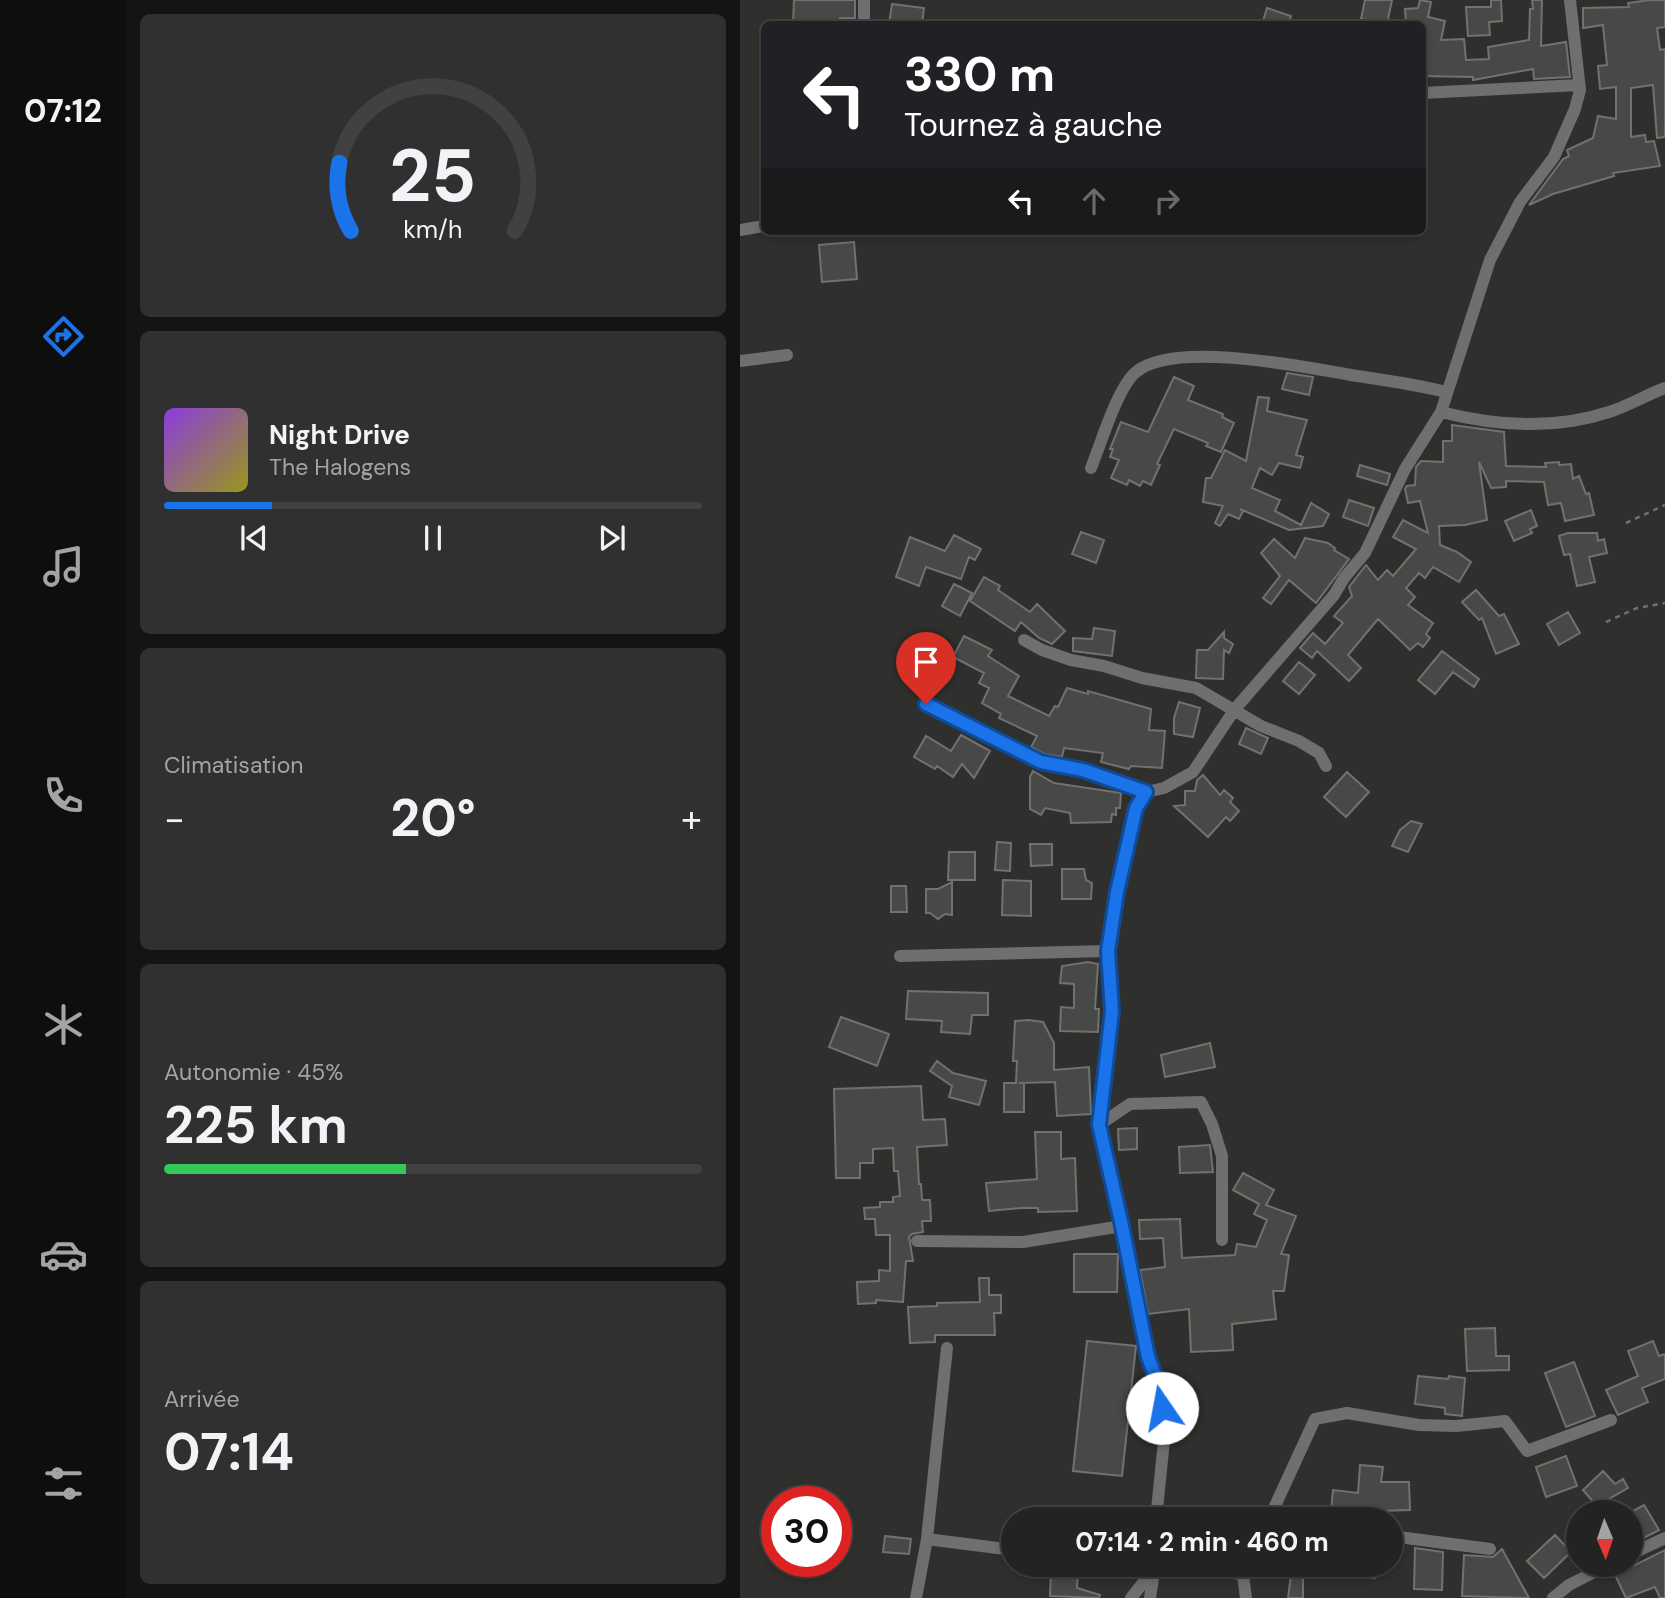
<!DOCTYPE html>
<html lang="fr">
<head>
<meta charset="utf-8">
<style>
	body { margin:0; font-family:"DM Sans",sans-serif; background:#2f302f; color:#f1f3f6; height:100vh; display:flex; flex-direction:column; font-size:26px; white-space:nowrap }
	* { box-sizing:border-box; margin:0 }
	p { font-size:23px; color:#a3a4a5 }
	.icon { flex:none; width:38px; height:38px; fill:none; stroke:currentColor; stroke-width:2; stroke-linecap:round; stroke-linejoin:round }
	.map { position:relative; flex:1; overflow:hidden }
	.panel { display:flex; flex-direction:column; gap:14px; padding:14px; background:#131413; width:614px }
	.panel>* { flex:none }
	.hud { position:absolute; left:21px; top:21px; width:665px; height:214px; border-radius:10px; box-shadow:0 4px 10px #0003,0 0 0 2px #404140; background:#202124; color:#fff; overflow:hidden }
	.needle { width:46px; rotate:178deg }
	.controls { position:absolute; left:826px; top:1500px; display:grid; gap:14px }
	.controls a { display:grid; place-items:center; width:77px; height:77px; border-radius:50%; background:#232422; box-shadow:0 4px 10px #0003,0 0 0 2px #404140; font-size:35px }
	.speed { position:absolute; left:21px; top:1486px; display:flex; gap:14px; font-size:35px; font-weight:700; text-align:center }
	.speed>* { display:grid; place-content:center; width:91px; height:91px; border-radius:50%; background:#232422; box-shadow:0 4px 10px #0003,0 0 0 2px #404140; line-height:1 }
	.speed .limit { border:10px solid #d22; background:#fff; color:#111 }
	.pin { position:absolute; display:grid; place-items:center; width:60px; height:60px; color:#fff; margin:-72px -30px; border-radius:50% 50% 50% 0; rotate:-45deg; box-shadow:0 0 7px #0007 }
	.pin .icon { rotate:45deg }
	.me { position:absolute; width:77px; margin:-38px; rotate:348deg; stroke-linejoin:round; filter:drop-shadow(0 0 5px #0008) }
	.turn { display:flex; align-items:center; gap:24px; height:147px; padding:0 28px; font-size:32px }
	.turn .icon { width:91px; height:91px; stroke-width:2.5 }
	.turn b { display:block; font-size:49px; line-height:60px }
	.lanes { display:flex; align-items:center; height:66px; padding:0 28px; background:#0003; justify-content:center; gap:35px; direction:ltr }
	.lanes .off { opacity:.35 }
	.big { font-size:52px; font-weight:700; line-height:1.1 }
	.panel .widget { flex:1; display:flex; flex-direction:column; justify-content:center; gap:10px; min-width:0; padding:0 24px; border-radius:10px; background:#2f302f }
	.panel .dial { align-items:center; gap:0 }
	.dial svg { height:182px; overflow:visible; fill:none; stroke:#404140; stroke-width:7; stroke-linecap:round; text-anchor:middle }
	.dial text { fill:#f1f3f6; stroke:none }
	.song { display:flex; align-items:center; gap:21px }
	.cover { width:84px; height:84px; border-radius:10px; background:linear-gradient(135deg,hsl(270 70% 55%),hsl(60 70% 35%)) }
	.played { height:7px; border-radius:4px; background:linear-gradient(90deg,#1a73e8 20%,#404140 20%) }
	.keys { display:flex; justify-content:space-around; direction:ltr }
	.heat { display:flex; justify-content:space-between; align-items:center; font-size:38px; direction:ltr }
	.charge { height:10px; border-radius:5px; background:linear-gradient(90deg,#34c759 45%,#404140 0) }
	.trip { position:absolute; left:261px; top:1507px; width:402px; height:70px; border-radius:35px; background:#232422; box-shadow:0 4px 10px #0003,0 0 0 2px #404140; font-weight:700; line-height:70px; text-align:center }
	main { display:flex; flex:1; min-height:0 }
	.dock { display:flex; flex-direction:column; width:126px; justify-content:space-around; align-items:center; background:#0e0e0e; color:#a3a4a5 }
	.dock .icon { width:49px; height:49px }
	.dock .selected { color:#1a73e8 }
	.dock b { font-size:32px; color:#f1f3f6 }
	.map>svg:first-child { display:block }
	.building { fill:#474946; stroke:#70726f; stroke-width:2 }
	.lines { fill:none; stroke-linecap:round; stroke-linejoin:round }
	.path { stroke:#70716f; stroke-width:2.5; stroke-dasharray:5 5; stroke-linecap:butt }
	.minor { stroke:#6e6f6e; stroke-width:12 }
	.route-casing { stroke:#114b97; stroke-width:18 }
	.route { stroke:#1a73e8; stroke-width:12 }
</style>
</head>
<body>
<main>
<nav class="dock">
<b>07:12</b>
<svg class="icon selected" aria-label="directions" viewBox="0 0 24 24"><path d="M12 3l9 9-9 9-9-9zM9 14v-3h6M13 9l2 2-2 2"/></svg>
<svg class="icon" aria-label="music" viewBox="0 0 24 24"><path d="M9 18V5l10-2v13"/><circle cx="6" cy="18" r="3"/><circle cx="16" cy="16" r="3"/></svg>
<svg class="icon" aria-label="phone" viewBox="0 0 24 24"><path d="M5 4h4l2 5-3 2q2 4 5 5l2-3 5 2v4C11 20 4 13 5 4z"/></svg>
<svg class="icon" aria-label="climate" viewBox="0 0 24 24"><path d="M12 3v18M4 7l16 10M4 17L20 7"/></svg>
<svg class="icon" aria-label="car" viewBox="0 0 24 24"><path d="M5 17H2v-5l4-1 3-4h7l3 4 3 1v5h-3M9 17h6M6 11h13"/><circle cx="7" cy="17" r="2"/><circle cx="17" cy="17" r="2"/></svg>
<svg class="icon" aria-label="filters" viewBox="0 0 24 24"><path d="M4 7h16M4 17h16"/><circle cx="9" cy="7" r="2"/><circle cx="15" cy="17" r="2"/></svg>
</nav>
<section class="panel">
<div class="widget dial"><svg viewBox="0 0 100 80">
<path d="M14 69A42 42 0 1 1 86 69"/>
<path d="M14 69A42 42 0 0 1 9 39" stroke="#1a73e8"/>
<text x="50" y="56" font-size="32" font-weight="700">25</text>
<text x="50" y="72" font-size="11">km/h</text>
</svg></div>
<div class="widget">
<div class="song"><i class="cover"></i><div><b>Night Drive</b><p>The Halogens</p></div></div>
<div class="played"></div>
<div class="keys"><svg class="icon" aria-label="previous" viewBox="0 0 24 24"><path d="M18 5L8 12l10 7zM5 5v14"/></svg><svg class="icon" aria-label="pause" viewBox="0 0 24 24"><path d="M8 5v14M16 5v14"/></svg><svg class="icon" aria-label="next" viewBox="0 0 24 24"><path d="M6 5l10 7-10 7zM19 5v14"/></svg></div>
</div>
<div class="widget"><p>Climatisation</p>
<div class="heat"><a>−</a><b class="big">20°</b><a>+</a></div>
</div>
<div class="widget"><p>Autonomie · 45%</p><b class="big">225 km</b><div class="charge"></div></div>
<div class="widget"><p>Arrivée</p><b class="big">07:14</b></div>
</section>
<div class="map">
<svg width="925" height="1598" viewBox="0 0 925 1598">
	<rect width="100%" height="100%" fill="#2f302d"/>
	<!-- building -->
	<path class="building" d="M54,0H115V18H100V24H53Z
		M625,0H652L647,24L621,19Z
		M680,0L691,2L688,17L705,21L701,40L724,39L726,60L749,59L748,47L789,40L790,9H793L792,0H802L801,46L826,42L830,77L794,79L793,69L733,80V77L682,76V24H666L665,9L678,8Z
		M751,0H761L762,21L749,22L750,35L728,36L726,7H751Z
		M910,0H925V27L917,28L920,50L925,49V137L917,138L913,85L891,88V137L905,135L906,142L914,141L920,166L873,173L874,176L813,194L789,205L823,159L829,156L827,150L853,138L858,116L876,119V87L860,89L858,66L867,65L863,25L843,28V8L889,7L888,3Z
		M152,4L184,8L182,24H149Z
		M527,8L551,16L548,24H522Z
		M114,242L117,279L82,282L79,245Z
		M547,373L573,377L569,395L542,389Z
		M434,377L454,386L448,400L483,414L482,417L494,423L481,452L466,446L468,443L434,429L417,464L420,465L411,485L403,481L400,486L389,480L387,485L371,478L379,460L370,457L373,449H370L381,422L408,432Z
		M518,397L529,398L527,411L567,420L556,455L563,457L560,468L539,463L532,475L520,468L512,488L540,500L535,511L561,525L571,503L589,514L583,526L549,530L500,509L503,511L499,519L488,514L480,526L475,523L483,506L463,502L466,478H471L485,450L506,461Z
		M712,425L764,432L766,466L806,467L805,463L819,462V465L831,464L833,479L839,476L846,494L849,493L854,515L825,521L821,503L808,505L804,482L766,481V487L751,488L739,462L747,520L725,525L699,526L700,545L717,552L731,562L719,582L693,567L685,578L679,573L666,588L675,597L668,605L693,623L686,634L690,638L683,647L678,643L670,650L638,619L608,655L621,668L609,681L577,651L572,658L560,648L573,633L585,644L603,623L594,616L612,596L609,587L626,565L638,580L647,570L653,576L676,549L653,537L663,520L688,533L680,501L668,503L665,489L667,486L675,485L676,467L681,461L703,462V441H712Z
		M620,465L650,474L647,485L617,476Z
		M609,500L634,508L628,526L603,517Z
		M791,510L797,526L790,529L792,533L774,541L765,521Z
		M341,532L364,540L356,563L332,554Z
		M828,533H857L858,541L864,539L867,553L849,557L855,582L837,586L830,554L824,555L819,536Z
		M214,535L241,549L235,560L229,557L221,579L186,567L179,586L156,577L170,537L205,551Z
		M565,538L588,543L595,548L594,550L609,559L576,603L549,580L531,604L523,598L540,576L521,553L534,539L555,558Z
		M244,577L260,586L258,590L290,612L297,604L325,631L312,644L299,638L281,622L275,631L230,601Z
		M214,584L232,593L220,616L202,606Z
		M736,590L759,616L764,614L779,644L756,654L742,618L739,620L722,602Z
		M828,612L840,633L819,645L807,624Z
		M354,628L375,631L372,656L333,651V638L352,639Z
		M484,632V638L493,644L489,653L484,650L483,679L456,678L457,650H468Z
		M224,636L252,650L248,656L279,676L268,696L309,716L315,706L318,707L327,688L348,694V691L411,709L409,730L425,731L422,768L391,766L389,769L361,762L363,753L324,748L322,757L304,754L291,747L297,736L259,718L261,714L242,703L249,688L239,683L244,673L213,657Z
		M702,651L739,679L734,687L713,672L695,694L678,680Z
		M559,662L575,675L559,694L543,681Z
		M439,702L460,708L453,737L434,734V718Z
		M506,728L528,738L521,754L499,744Z
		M221,735L250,751L234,778L222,764L213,777L197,766L195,769L174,757L186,736L211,751Z
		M293,771L314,783L381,793L380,808H376V815L372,814L371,822L331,823L330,813L305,808L301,815L290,809V777Z
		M607,772L629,792L606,817L584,797Z
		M463,775L480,795L484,790L493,798L490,802L499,811L490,821L486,817L468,837L434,806L445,805V791H455L457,780Z
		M671,821L682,824L668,852L652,846L660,830Z
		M257,842L271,843L270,871L255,870Z
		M290,844H312V865L291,866Z
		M209,852H235V880H208Z
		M322,869H344L346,880L352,883L351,899H322Z
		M263,880L291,881V916L262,915Z
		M212,882V915L205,914L198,919L190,913H186V889H198Z
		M151,886H166L167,912H151Z
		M348,962L358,964L355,1009H359L358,1032L320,1031L321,1007L334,1008V984L320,983L322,966Z
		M168,991L248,993V1015H232L230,1034L201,1032L202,1021L166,1019Z
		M101,1017L149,1034L137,1066L89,1047Z
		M288,1020L303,1022L314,1043V1070L349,1067L351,1114L317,1116L315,1082L279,1083H284V1112H264V1083H276L277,1061H273L275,1021Z
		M470,1043L475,1067L425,1077L421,1055Z
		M197,1061L213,1073L246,1081L239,1105L209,1097L212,1086L190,1071Z
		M181,1086L183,1120L205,1119L207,1145L177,1147L179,1184H181L182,1200H190L191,1221H182L183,1232L172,1234L169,1237L173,1261H166L163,1302L136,1300V1303L118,1304L117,1282L139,1281V1270L150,1271V1235H136L135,1219H125L124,1208L140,1207V1202H153V1197L160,1196L158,1171H154L153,1148L133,1149V1163H120V1178H96L94,1089Z
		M397,1128V1149L379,1150L378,1129Z
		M295,1132H321V1159L335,1158L337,1211L298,1212V1208H281L249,1211L246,1183L297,1179Z
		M470,1145L473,1172L440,1173L439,1147Z
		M503,1173L534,1190L526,1205L556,1216L541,1254L549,1255L544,1291H533L536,1319L492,1324L493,1350L451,1352L449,1309L408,1314L400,1270L425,1267L423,1238L400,1239L399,1220L440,1219L442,1258L495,1255L497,1244L516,1247L527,1220L514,1214L519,1204L493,1190Z
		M334,1254H378L377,1292H334Z
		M239,1278H249V1295H261V1313H254L255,1335H195V1342L170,1343L168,1307L197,1306V1303L240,1302Z
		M755,1328L756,1356H769V1370L727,1371L725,1329Z
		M347,1341L396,1346L382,1476L333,1471Z
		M913,1341L919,1356L925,1354V1379L902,1388L908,1402L878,1415L866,1390L898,1376L888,1351Z
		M834,1362L855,1416L826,1427L805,1373Z
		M678,1376L708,1379L709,1376L725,1378L722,1416L705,1414V1408L675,1404Z
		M826,1456L837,1486L806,1497L796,1467Z
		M620,1465L643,1467L641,1482H669L670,1510L639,1511L638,1519L615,1518L616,1513L591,1511L593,1490L618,1493Z
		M863,1471L875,1484L883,1479L888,1488L869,1499L881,1512H862L843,1490Z
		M904,1505L919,1530L898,1541L891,1529V1512Z
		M815,1535L831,1552L804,1578L787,1561Z
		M145,1536L171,1539L169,1554L143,1552Z
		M675,1548L703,1552L702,1590L674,1589Z
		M762,1549L789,1598L722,1596L724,1555L753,1557Z
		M925,1550V1598H920L915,1587L886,1598L875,1575Z
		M527,1564H563V1598H548L551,1575H527Z
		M566,1564H637L635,1578L566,1571Z
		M311,1571L338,1572L337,1588L360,1595L359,1598L310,1596Z"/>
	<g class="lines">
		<!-- path -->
		<path class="path" d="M886,523L925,505
			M866,622L897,608L925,603"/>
		<!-- minor -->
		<path class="minor" d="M124,0V24
			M682,93L839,85
			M0,230L24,226
			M0,361L47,355
			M701,412C756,426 815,430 869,412C888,406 906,395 925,388
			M351,468C361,444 377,388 396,372C434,340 564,367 611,375C644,380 675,384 706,392
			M284,640L302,650L331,660L364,666L402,678L456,688L521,726L559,741L579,753L586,766
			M185,704L301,762L343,770L406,792
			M368,951L372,1011L359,1125L382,1226L408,1357L419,1385L425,1431L416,1519
			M160,956L368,951C378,904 381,831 406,792L424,788L453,772L495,709L594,595L604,578L625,553L665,469L701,412L750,260L780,202L814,157L835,109L840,90L830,0
			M359,1125L390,1104L461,1102L472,1124L482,1156V1240
			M177,1241L283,1242L382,1226
			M529,1519L575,1419L607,1413L679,1425L716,1426L765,1421L787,1451L871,1420
			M651,1536L750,1549
			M187,1539L273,1550
			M891,1554L925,1538
			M382,1564C422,1570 463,1566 503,1575L506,1598
			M176,1598L187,1539L207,1348
			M391,1598L414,1569
			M410,1598L414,1572
			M813,1598L829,1585L870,1564"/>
	</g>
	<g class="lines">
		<defs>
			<path id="route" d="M186,704L301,762L343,770L406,792L396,808L377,892L368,951L372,1011L359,1125L382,1226L408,1357L419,1385L422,1408"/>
		</defs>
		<!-- route casing -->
		<use href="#route" class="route-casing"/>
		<!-- route -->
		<use href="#route" class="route"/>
	</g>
</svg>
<div class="controls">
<a><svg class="needle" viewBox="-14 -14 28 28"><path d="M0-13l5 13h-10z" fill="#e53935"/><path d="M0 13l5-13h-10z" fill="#a3a4a5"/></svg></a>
</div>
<div class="speed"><div class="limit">30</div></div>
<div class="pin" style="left:186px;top:704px;background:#d93025"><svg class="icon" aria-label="arrive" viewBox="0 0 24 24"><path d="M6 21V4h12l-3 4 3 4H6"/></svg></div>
<svg class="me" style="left:422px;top:1408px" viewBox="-20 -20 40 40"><circle r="19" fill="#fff"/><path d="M0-13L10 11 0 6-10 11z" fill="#1a73e8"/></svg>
<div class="trip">07:14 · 2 min · 460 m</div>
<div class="hud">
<div class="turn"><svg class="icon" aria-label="left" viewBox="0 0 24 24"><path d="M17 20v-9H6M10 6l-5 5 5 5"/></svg><div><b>330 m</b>Tournez à gauche</div></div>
<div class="lanes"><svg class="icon" aria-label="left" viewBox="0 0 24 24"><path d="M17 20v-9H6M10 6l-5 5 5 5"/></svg><svg class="icon off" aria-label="ahead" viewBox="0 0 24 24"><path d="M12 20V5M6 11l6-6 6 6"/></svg><svg class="icon off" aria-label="right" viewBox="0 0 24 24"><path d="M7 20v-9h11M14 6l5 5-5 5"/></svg></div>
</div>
</div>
</main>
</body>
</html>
